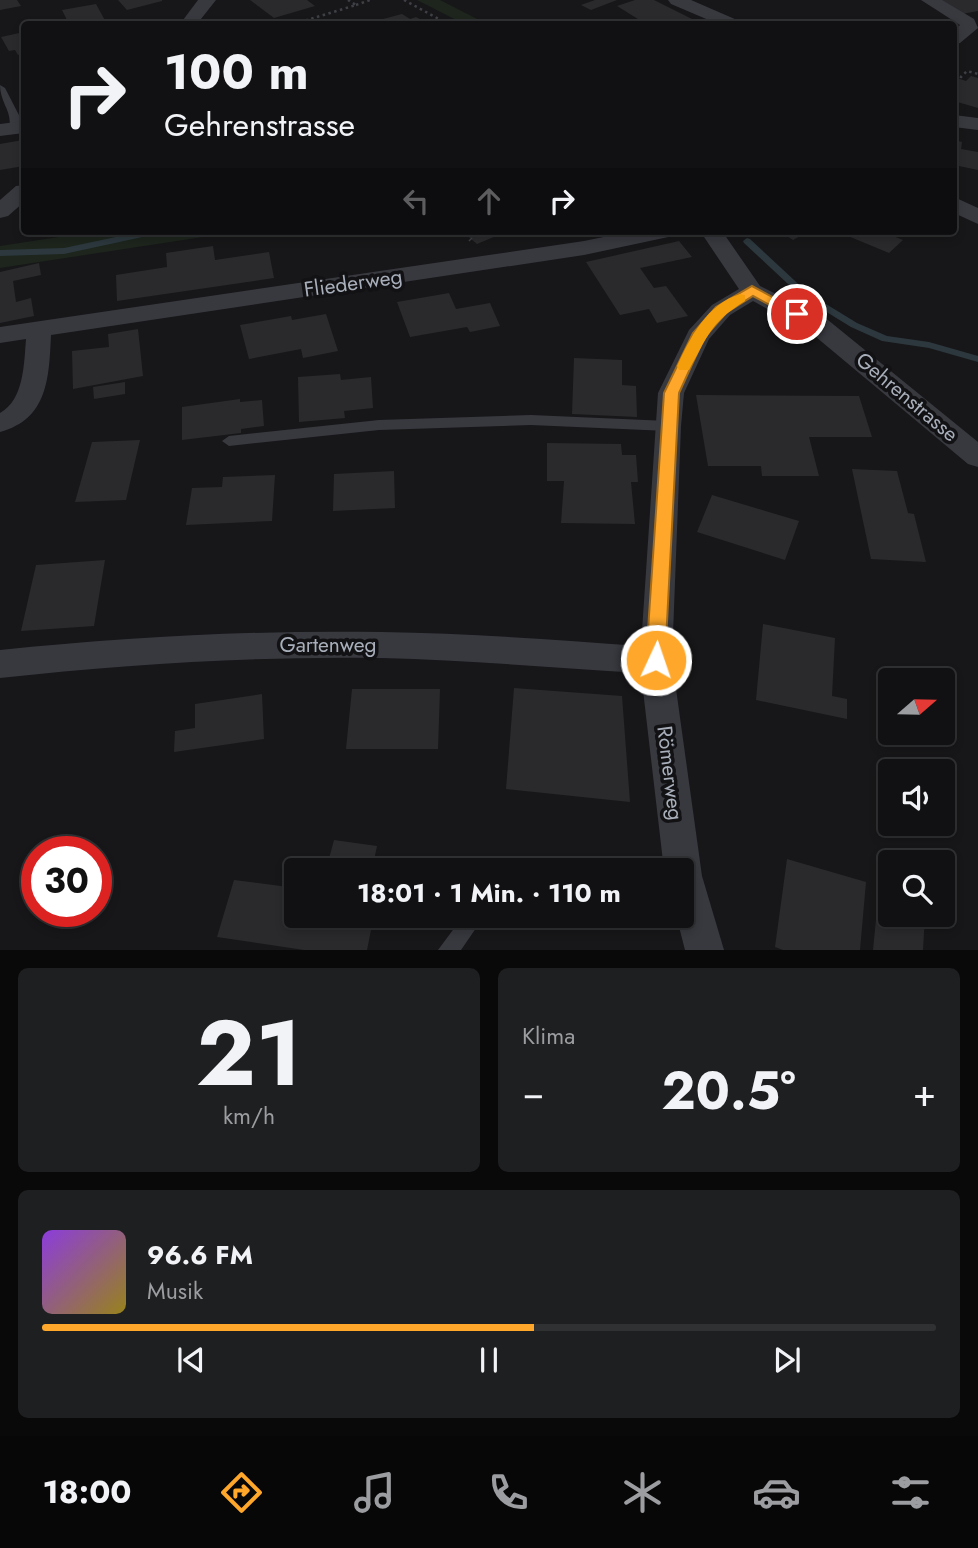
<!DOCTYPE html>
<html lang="de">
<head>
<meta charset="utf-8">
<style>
	body { margin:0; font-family:Jost,sans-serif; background:#1e1f21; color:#f1f3f6; height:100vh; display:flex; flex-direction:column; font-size:26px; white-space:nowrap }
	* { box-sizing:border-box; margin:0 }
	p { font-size:23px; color:#9c9da0 }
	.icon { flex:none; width:38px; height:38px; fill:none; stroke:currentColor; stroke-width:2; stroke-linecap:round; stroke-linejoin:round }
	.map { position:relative; height:950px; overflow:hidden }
	.drawer { display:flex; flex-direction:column; gap:18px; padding:18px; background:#09090a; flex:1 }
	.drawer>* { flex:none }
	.banner { position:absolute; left:21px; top:21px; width:936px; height:214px; border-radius:7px; box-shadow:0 4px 10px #0003,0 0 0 2px #303133; background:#111113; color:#f1f3f6; overflow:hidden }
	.needle { width:46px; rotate:70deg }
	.fabs { position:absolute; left:878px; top:668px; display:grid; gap:14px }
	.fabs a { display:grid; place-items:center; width:77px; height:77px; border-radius:7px; background:#111113; box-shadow:0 4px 10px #0003,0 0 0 2px #303133; font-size:35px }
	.speed { position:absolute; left:21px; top:836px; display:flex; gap:14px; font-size:35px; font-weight:700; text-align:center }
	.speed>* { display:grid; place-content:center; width:91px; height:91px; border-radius:50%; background:#111113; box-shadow:0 4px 10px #0003,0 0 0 2px #303133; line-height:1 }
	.speed .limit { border:10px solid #d22; background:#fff; color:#111 }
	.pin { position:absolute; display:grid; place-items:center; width:60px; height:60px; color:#fff; margin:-30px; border:4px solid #fff; border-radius:50%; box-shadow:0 2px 7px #0007 }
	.me { position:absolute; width:77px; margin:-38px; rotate:3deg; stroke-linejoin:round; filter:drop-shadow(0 0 5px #0008) }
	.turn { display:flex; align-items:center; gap:24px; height:147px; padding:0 28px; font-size:32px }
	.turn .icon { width:91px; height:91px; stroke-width:2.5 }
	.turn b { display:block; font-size:49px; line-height:60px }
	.lanes { display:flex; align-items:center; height:66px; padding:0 28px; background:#0003; justify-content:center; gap:35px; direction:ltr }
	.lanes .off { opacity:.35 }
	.big { font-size:52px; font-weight:700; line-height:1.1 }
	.drawer .tile { flex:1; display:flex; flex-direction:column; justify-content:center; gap:10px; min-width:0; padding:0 24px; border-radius:10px; background:#1e1f21 }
	.drawer .dial { align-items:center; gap:0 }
	.dial b { font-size:91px; line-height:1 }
	.song { display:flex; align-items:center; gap:21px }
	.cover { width:84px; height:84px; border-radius:10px; background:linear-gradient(135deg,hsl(270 70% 55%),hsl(50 70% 35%)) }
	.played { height:7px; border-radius:4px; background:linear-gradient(90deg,#fea72a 55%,#303133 55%) }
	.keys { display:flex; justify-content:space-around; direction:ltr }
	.heat { display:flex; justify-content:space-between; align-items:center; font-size:38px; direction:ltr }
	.drawer .tiles { flex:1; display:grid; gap:18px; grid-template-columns:1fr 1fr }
	.tile:last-child { grid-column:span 2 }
	.trip { position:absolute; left:284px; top:858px; width:410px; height:70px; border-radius:7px; background:#111113; box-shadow:0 4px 10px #0003,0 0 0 2px #303133; font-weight:700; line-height:70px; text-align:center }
	.tab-bar { display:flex; height:112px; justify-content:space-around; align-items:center; background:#070708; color:#9c9da0 }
	.tab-bar .icon { width:49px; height:49px }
	.tab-bar .current { color:#fea72a }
	.tab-bar b { font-size:32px; color:#f1f3f6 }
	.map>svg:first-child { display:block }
	.green { fill:#1d251d }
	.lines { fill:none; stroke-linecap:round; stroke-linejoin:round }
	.stream { fill:#2c383e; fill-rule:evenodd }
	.building { fill:#2a2a2d }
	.path-far1 { stroke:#3e4046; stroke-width:2.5; stroke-dasharray:2.5 3.5; stroke-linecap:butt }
	.path { stroke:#3e4046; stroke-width:4.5; stroke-dasharray:3.5 5; stroke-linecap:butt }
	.service { fill:#38393f; fill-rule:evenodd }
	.minor { fill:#38393f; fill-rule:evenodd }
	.route { fill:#fea72a; stroke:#a56d1b; stroke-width:2 }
	.slow { fill:#f59e0b }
	.labels { text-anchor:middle; stroke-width:7; stroke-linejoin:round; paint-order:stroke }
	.street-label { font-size:21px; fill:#a8afba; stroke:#121214 }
</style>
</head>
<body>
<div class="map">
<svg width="978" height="950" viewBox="0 0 978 950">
	<rect width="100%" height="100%" fill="#171719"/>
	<!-- green -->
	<path class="green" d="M417,0H440L487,24H464Z
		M98,231H242L0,268V246Z"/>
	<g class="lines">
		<!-- stream -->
		<path class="stream" d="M144,231H160L156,234L64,254L0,256V250L64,248Z
			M747,238L750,239L808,293L857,323L887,336L929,342L978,356V362L929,348L882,341L851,327L802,297L744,243L743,241Z"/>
	</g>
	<!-- building -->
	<path class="building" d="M0,0H17L21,6L0,10Z
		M118,0H162V1L127,10Z
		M250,0H307L315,6L274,18Z
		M595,0H617L591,10L581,5Z
		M635,0H654L694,20L682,24H646L617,6Z
		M941,0H978V11L962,14Z
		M96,4L107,24H69L62,10Z
		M402,14L410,19L416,17L429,24H364Z
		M24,32V54L18,55L15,50L9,51L1,37Z
		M971,76L978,78V108L954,101V77L966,81Z
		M23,140L24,166L0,170V144Z
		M954,140L962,142L961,149L978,152V170L954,165Z
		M468,231H508L477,244L464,233Z
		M779,231H809L793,240Z
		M836,231H881L903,240L889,253Z
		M679,241L692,257L640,268L654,288L666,286L688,316L657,323L649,309L620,315L586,262Z
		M213,246L215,260L269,252L274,278L117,301L116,275L167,267L166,253Z
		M39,263L41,275L13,281L16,302L31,298L34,316L0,323V272Z
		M449,293L456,309L490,303L500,326L470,332L467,327L410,337L397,302Z
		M326,314L338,351L303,358L301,349L249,359L240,325L291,316L292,320Z
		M138,329L143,376L73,389L72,351L109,347L108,334Z
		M574,358L622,360V385L636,386L637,417L572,414Z
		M340,374L341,380L371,377L373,408L344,411L345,418L299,422L298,377Z
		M125,382V394L94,399L93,387Z
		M696,395L859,396L872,437H809L819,476H762L761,466H708Z
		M240,399V402L262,400L264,426L241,429V433L182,440V407Z
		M140,440L126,500L75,502L92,442Z
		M547,443L621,444L622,455H636L638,482H631L635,524L561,523L564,481H547Z
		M852,469L897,471L908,513L914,514L926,562L871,559Z
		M394,471L395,508L333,511L334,474Z
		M275,475L272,521L186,525L192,488L222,487L223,477Z
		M712,495L799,521L785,560L697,532Z
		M105,560L94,626L21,631L36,565Z
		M763,624L835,638L832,696L847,699V719L756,700Z
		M514,688L622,696L630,802L506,789Z
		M352,689H440L438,749H346Z
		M262,694L264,739L174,752L175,731L195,728V704Z
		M334,840L377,846L372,870H326Z
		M787,859L866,882L860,950H783L775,947Z
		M234,880L296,888V915H374L367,950H304L217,937Z
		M878,899L891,903V915H925L923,950H873Z"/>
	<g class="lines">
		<!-- path-far1 -->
		<path class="path-far1" d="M404,0L448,24
			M356,5L370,0
			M294,24L356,5L348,0
			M954,75L961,77L967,71L978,74
			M462,231L466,235"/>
		<!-- path -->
		<path class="path" d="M464,233L471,240"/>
		<!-- service -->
		<path class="service" d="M0,85L5,88L21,119L18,130L9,128C13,112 0,103 0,85Z
			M531,415L668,421L675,426L668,431L531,425L379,430L229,446L222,441L229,436L379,420Z
			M464,915H485L461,950H438Z"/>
		<!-- minor -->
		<path class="minor" d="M198,0H216L197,24H180Z
			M668,0H691L737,20L740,24H718L671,4Z
			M921,0H942L974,19L978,28L960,43L954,44V31L960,25Z
			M954,115L978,118V130L954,127Z
			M24,121V133L0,136V124Z
			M24,185V202L8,216L0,218V200L16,186Z
			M954,197L978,208V224L954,213Z
			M633,231H676L673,236L584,255L51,335C49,378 48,419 0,432V413C24,400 24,364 26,339L0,343V327L584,241Z
			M700,231H722L760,286L828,320L978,442V467L968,464L810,332L753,301L730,315L709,339L684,393L681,426L672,660L702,876L724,950H685L676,915H681V870H664L641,673C555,668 468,660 382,658C254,656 127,664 0,678V650C127,637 254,630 381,632C468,633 554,640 641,646L658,393L689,330L712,305L739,289Z"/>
	</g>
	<!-- route -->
	<path class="route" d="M752,286L804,314L802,317H792L753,296L726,313L704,338L679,393L665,660L662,665L656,668L649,665L646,660L664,393L693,333L716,307Z"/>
	<!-- slow -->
	<path class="slow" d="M740,294L745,295V301C710,323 708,336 689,370H679L677,366C690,338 707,304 740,294Z"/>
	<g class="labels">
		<!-- street labels -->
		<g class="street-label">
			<text transform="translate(353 283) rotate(-8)" y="7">Fliederweg</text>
			<text transform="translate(907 397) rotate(40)" y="7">Gehrenstrasse</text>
			<text x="328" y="652">Gartenweg</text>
			<text transform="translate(670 773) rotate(83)" y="7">Römerweg</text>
		</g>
	</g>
</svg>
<div class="fabs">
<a><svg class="needle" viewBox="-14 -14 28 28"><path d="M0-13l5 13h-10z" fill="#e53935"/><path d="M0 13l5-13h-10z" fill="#9c9da0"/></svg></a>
<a><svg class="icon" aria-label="sound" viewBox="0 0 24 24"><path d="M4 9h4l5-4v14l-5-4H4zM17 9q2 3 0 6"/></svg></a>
<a><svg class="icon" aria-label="search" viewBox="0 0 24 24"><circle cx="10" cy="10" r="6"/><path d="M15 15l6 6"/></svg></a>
</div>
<div class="speed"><div class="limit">30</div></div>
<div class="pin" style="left:797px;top:314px;background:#d93025"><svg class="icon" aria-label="arrive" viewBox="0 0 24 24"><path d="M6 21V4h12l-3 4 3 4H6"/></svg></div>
<svg class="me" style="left:656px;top:660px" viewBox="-20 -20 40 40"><circle r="17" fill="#fea72a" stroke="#fff" stroke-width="3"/><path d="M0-11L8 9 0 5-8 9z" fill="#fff"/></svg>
<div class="trip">18:01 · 1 Min. · 110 m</div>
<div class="banner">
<div class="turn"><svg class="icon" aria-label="right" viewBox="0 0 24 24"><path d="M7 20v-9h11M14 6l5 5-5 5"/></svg><div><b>100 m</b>Gehrenstrasse</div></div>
<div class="lanes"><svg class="icon off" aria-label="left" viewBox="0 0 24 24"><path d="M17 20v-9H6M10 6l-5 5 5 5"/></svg><svg class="icon off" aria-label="ahead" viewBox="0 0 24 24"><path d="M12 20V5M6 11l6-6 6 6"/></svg><svg class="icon" aria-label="right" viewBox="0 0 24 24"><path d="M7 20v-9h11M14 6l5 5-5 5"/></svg></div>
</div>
</div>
<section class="drawer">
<div class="tiles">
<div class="tile dial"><b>21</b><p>km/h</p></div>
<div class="tile"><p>Klima</p>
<div class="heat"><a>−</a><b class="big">20.5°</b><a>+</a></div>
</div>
<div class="tile">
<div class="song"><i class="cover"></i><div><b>96.6 FM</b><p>Musik</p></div></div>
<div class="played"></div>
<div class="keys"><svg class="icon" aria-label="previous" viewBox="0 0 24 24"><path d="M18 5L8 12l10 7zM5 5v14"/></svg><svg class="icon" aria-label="pause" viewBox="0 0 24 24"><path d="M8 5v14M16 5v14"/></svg><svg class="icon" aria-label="next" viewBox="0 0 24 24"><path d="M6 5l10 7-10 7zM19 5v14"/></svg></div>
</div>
</div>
</section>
<nav class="tab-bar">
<b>18:00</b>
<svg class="icon current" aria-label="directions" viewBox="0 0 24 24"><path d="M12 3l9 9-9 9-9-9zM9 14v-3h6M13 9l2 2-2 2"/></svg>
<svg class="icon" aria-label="music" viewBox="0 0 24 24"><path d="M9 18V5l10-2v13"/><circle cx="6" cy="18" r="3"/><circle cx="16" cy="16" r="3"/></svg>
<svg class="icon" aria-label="phone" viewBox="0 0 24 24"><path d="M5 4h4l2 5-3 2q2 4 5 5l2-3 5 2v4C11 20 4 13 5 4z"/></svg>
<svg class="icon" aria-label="climate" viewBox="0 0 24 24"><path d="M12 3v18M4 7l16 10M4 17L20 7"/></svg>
<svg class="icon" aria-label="car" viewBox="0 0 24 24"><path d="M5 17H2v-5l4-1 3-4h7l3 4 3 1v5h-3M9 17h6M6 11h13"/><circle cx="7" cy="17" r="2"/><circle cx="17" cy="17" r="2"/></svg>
<svg class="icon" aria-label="filters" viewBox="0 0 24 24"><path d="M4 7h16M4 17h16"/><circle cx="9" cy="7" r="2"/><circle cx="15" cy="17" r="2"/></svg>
</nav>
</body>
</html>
